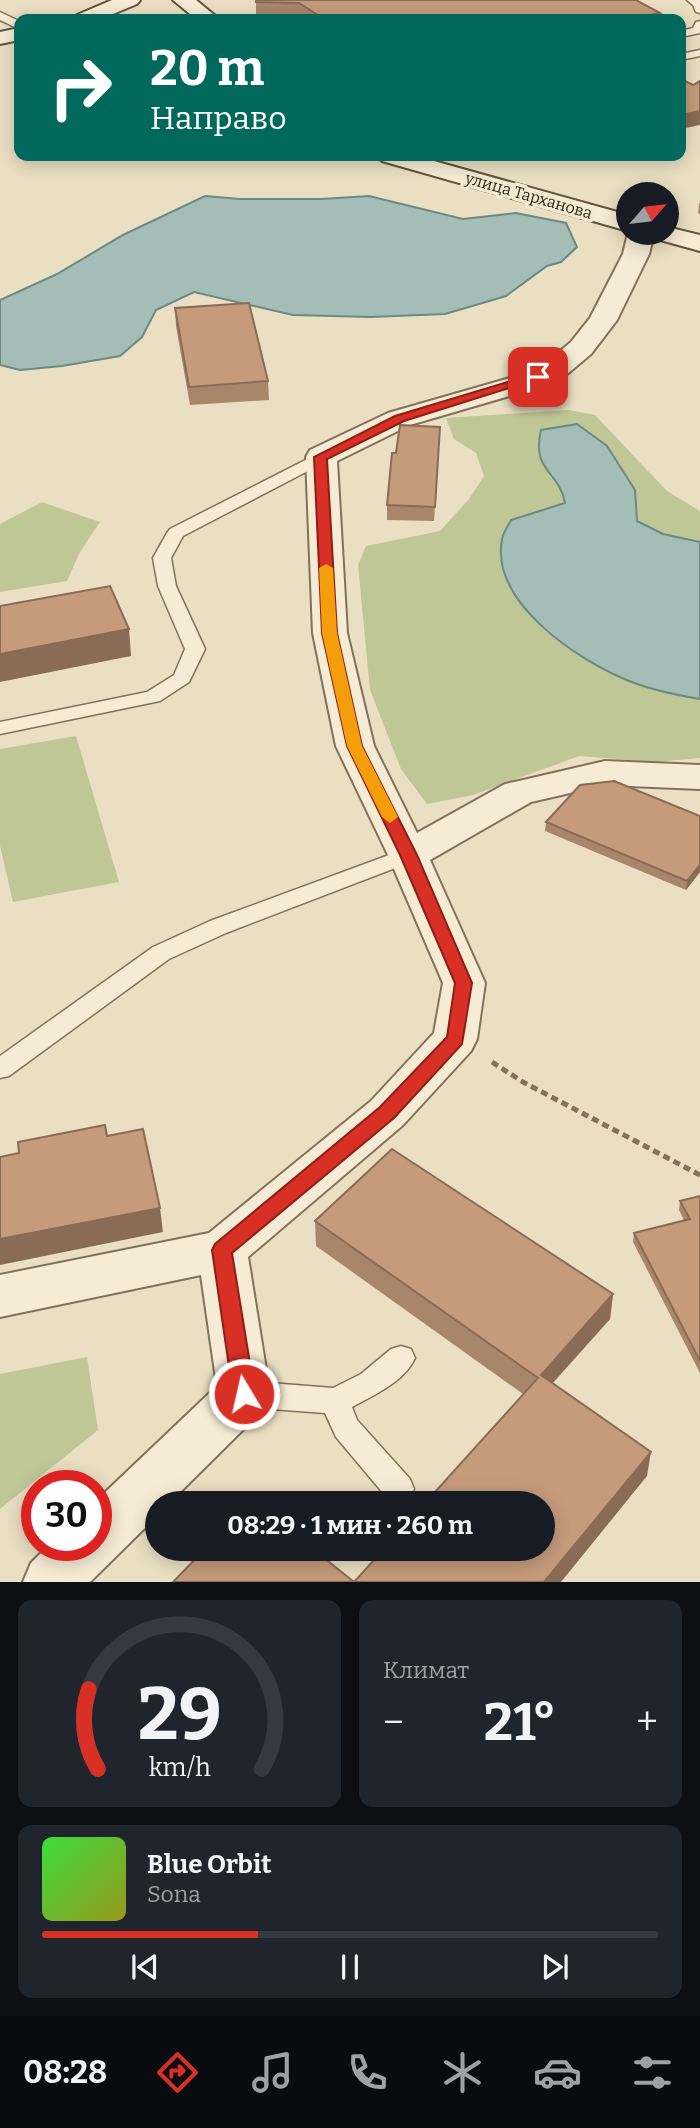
<!DOCTYPE html>
<html lang="ru">
<head>
<meta charset="utf-8">
<style>
	body { margin:0; font-family:Bitter,serif; background:#20242c; color:#f1f3f6; height:100vh; display:flex; flex-direction:column; font-size:26px; white-space:nowrap }
	* { box-sizing:border-box; margin:0 }
	p { font-size:23px; color:#9ea1a6 }
	.icon { flex:none; width:38px; height:38px; fill:none; stroke:currentColor; stroke-width:2; stroke-linecap:round; stroke-linejoin:round }
	.map { position:relative; height:1582px; overflow:hidden }
	.drawer { display:flex; flex-direction:column; gap:18px; padding:18px; background:#0d0f14; flex:1 }
	.drawer>* { flex:none }
	.guide { position:absolute; left:14px; top:14px; width:672px; height:147px; border-radius:14px; box-shadow:0 4px 18px #0003; background:#00695c; color:#fff; overflow:hidden }
	.needle { width:46px; rotate:62deg }
	.fabs { position:absolute; left:616px; top:182px; display:grid; gap:14px }
	.fabs a { display:grid; place-items:center; width:63px; height:63px; border-radius:50%; background:#171b24; box-shadow:0 4px 18px #0003; font-size:35px }
	.speed { position:absolute; left:21px; top:1470px; display:flex; gap:14px; font-size:35px; font-weight:700; text-align:center }
	.speed>* { display:grid; place-content:center; width:91px; height:91px; border-radius:50%; background:#171b24; box-shadow:0 4px 18px #0003; line-height:1 }
	.speed .limit { border:10px solid #d22; background:#fff; color:#111 }
	.pin { position:absolute; display:grid; place-items:center; width:60px; height:60px; color:#fff; margin:-30px; border-radius:14px; box-shadow:0 4px 10px #0006 }
	.me { position:absolute; width:77px; margin:-38px; rotate:351deg; stroke-linejoin:round; filter:drop-shadow(0 0 5px #0008) }
	.turn { display:flex; align-items:center; gap:24px; height:147px; padding:0 21px; font-size:32px }
	.turn .icon { width:91px; height:91px; stroke-width:2.5 }
	.turn b { display:block; font-size:49px; line-height:60px }
	.big { font-size:52px; font-weight:700; line-height:1.1 }
	.drawer .widget { flex:1; display:flex; flex-direction:column; justify-content:center; gap:10px; min-width:0; padding:0 24px; border-radius:14px; background:#20242c }
	.drawer .dial { align-items:center; gap:0 }
	.dial svg { height:182px; overflow:visible; fill:none; stroke:#363941; stroke-width:7; stroke-linecap:round; text-anchor:middle }
	.dial text { fill:#f1f3f6; stroke:none }
	.song { display:flex; align-items:center; gap:21px }
	.cover { width:84px; height:84px; border-radius:10px; background:linear-gradient(135deg,hsl(120 70% 55%),hsl(60 70% 35%)) }
	.played { height:7px; border-radius:4px; background:linear-gradient(90deg,#d93025 35%,#363941 35%) }
	.keys { display:flex; justify-content:space-around; direction:ltr }
	.heat { display:flex; justify-content:space-between; align-items:center; font-size:38px; direction:ltr }
	.drawer .tiles { flex:1; display:grid; gap:18px; grid-template-columns:1fr 1fr }
	.widget:last-child { grid-column:span 2 }
	.trip { position:absolute; left:145px; top:1491px; width:410px; height:70px; border-radius:35px; background:#171b24; box-shadow:0 4px 18px #0003; font-weight:700; line-height:70px; text-align:center }
	.menu { display:flex; height:112px; justify-content:space-around; align-items:center; background:#090b0e; color:#9ea1a6 }
	.menu .icon { width:49px; height:49px }
	.menu .current { color:#d93025 }
	.menu b { font-size:32px; color:#f1f3f6 }
	.map>svg:first-child { display:block }
	.green { fill:#c0c797 }
	.water { fill:#a4bdb6; stroke:#6c8a83; stroke-width:2 }
	.lines { fill:none; stroke-linecap:round; stroke-linejoin:round }
	.lane-casing { stroke:#82715b; stroke-width:3 }
	.street-casing { stroke:#82715b; stroke-width:4 }
	.secondary-casing { stroke:#64523e; stroke-width:4 }
	.path { stroke:#82715b; stroke-width:5; stroke-dasharray:7 4.5; stroke-linecap:butt }
	.lane { fill:#f6ecd5; fill-rule:evenodd }
	.street { fill:#f6ecd5; fill-rule:evenodd }
	.secondary { fill:#f6ecd5; fill-rule:evenodd }
	.wall { fill:#a9856a }
	.shaded-wall { fill:#8a6c56 }
	.building { fill:#c59b7b; stroke:#8a6c56; stroke-width:2 }
	.route { fill:#d93025; stroke:#8d1f18; stroke-width:2 }
	.slow { fill:#f59e0b }
	.labels { text-anchor:middle; stroke-width:7; stroke-linejoin:round; paint-order:stroke }
	.far-street-label { font-size:16px; fill:#33291e; stroke:#f2e9d1 }
</style>
</head>
<body>
<div class="map">
<svg width="700" height="1582" viewBox="0 0 700 1582">
	<rect width="100%" height="100%" fill="#eadfc2"/>
	<!-- green -->
	<path class="green" d="M569,410L595,415L667,491L700,511V542L663,534L637,521L635,490L607,446L548,474L562,488L566,504L543,511L700,699V758L656,762L579,756L473,795L427,804L401,769L370,690L358,565L366,546L440,531L469,499L484,476L476,453L454,439L446,418Z
		M42,502L100,522L80,552L67,581L0,592V524Z
		M76,736L119,882L13,902L0,846V749Z
		M87,1357L98,1430L0,1509V1374Z"/>
	<!-- water -->
	<path class="water" d="M205,196L240,199H321L369,196L463,219L516,213L566,223L577,247L561,262L547,266L506,296L445,314L371,317L293,315L194,292L156,310L142,337L120,356L62,366L20,370L0,365V300L57,274L123,235Z
		M577,424L607,446L635,490L637,521L663,534L700,542V699C676,695 644,688 622,678C574,657 490,601 502,539C503,533 508,526 511,520L565,503C559,470 531,472 541,430Z"/>
	<g class="lines">
		<defs>
			<path id="lane" d="M687,0H700V13L696,12L693,5Z
				M0,12L19,21V29L0,20Z
				M700,21V33L681,37V31L693,28L696,22Z
				M700,50V56L681,60V54Z
				M321,452L329,457L327,461L183,536L171,558L176,586L205,649L189,682L160,701L0,734V722L147,692L174,675L185,649L158,586L153,558L167,533L170,529Z
				M408,848L416,850L419,855L416,860L226,933L169,959L9,1076L0,1078V1056L153,947L210,921Z
				M401,1346L411,1349L415,1358C404,1382 374,1395 352,1407L357,1420L410,1479L414,1489L410,1499L399,1503L388,1499L336,1437L325,1413L244,1407L234,1403L230,1394L234,1385L244,1381L333,1388L361,1374L391,1349Z"/>
			<path id="street" d="M628,233H654L649,254L617,320L591,354L566,375L530,390L410,425L337,461L347,633L374,746L417,833L505,784L519,781L605,761L700,765V789L605,785L531,802L430,860L485,983L477,1039L471,1051L403,1125L248,1257L270,1394L263,1410L169,1503H158V1515L90,1582H23L31,1563L49,1545H96V1501L217,1386L201,1275L0,1317V1275L209,1233L371,1101L434,1033L443,983L388,855L336,746L313,633L306,457L310,450L388,413L510,378L546,363L571,342L590,318L623,254Z"/>
			<path id="secondary" d="M112,0H140L137,4L101,19H74L77,15Z
				M173,0H196L219,19H196Z
				M19,28V40L0,44V32Z
				M378,156H416L628,215V231L382,161Z
				M667,227L700,235V251L653,238L649,233H667Z"/>
		</defs>
		<!-- lane casing -->
		<use href="#lane" class="lane-casing"/>
		<!-- street casing -->
		<use href="#street" class="street-casing"/>
		<!-- secondary casing -->
		<use href="#secondary" class="secondary-casing"/>
		<!-- path -->
		<path class="path" d="M492,1062L523,1082L700,1175"/>
		<!-- lane -->
		<use href="#lane" class="lane"/>
		<!-- street -->
		<use href="#street" class="street"/>
		<!-- secondary -->
		<use href="#secondary" class="secondary"/>
	</g>
	<!-- wall -->
	<path class="wall" d="M256,0L660,19H303L299,16H256Z
		M700,203V214L698,213L699,204Z
		M175,308L268,381L269,400L190,405L176,326Z
		M439,441L434,521L387,520V505L396,453Z
		M700,816V872L686,890L545,831L546,822Z
		M700,1196V1373L633,1242L634,1233L684,1220L679,1210L680,1201Z
		M315,1221L613,1294L610,1319L553,1383L647,1476L523,1394L316,1246Z"/>
	<!-- shaded-wall -->
	<path class="shaded-wall" d="M660,13V19H627Z
		M700,111V125L681,129V115Z
		M129,629L131,656L0,682V654Z
		M700,865V872L686,890L687,881Z
		M160,1208L163,1232L0,1265V1239Z
		M613,1294L610,1319L538,1399L541,1375Z
		M651,1452L647,1476L561,1582H544Z"/>
	<!-- building -->
	<path class="building" d="M256,0H636L660,13L627,19H324L299,3L256,2Z
		M681,79L693,85L700,81V111L681,115Z
		M249,303L268,381L189,387L175,308Z
		M400,425L440,427L435,507L387,505L392,453H396Z
		M110,586L129,629L0,654V606Z
		M614,781L700,816V865L687,881L546,822L580,785Z
		M105,1125L107,1136L143,1129L160,1208L0,1239V1157L19,1153L18,1142Z
		M392,1149L613,1294L541,1375L651,1452L544,1582H354L384,1549H542V1503H425L538,1378L315,1221Z
		M700,1196V1361L634,1233L690,1219L680,1201Z
		M205,1549H313L354,1582H173Z"/>
	<!-- route -->
	<path class="route" d="M534,374L544,377L404,421L327,459L337,633L362,746L417,855L472,983L462,1044L394,1118L232,1253L255,1394L252,1401L244,1404L236,1401L233,1394L212,1250L215,1244L380,1107L447,1037L455,983L400,855L347,746L322,633L314,457L395,416Z"/>
	<!-- slow -->
	<path class="slow" d="M326,564L333,568L337,633L362,746L398,817L390,823L382,817L347,746L322,633L319,568Z"/>
	<g class="labels">
		<!-- far-street labels -->
		<g class="far-street-label">
			<text transform="translate(529 195) rotate(16)" y="6">улица Тарханова</text>
		</g>
	</g>
</svg>
<div class="fabs">
<a><svg class="needle" viewBox="-14 -14 28 28"><path d="M0-13l5 13h-10z" fill="#e53935"/><path d="M0 13l5-13h-10z" fill="#9ea1a6"/></svg></a>
</div>
<div class="speed"><div class="limit">30</div></div>
<div class="pin" style="left:538px;top:377px;background:#d93025"><svg class="icon" aria-label="arrive" viewBox="0 0 24 24"><path d="M6 21V4h12l-3 4 3 4H6"/></svg></div>
<svg class="me" style="left:244px;top:1394px" viewBox="-20 -20 40 40"><circle r="17" fill="#d93025" stroke="#fff" stroke-width="3"/><path d="M0-11L8 9 0 5-8 9z" fill="#fff"/></svg>
<div class="trip">08:29 · 1 мин · 260 m</div>
<div class="guide">
<div class="turn"><svg class="icon" aria-label="right" viewBox="0 0 24 24"><path d="M7 20v-9h11M14 6l5 5-5 5"/></svg><div><b>20 m</b>Направо</div></div>
</div>
</div>
<section class="drawer">
<div class="tiles">
<div class="widget dial"><svg viewBox="0 0 100 80">
<path d="M14 69A42 42 0 1 1 86 69"/>
<path d="M14 69A42 42 0 0 1 10 34" stroke="#d93025"/>
<text x="50" y="56" font-size="32" font-weight="700">29</text>
<text x="50" y="72" font-size="11">km/h</text>
</svg></div>
<div class="widget"><p>Климат</p>
<div class="heat"><a>−</a><b class="big">21°</b><a>+</a></div>
</div>
<div class="widget">
<div class="song"><i class="cover"></i><div><b>Blue Orbit</b><p>Sona</p></div></div>
<div class="played"></div>
<div class="keys"><svg class="icon" aria-label="previous" viewBox="0 0 24 24"><path d="M18 5L8 12l10 7zM5 5v14"/></svg><svg class="icon" aria-label="pause" viewBox="0 0 24 24"><path d="M8 5v14M16 5v14"/></svg><svg class="icon" aria-label="next" viewBox="0 0 24 24"><path d="M6 5l10 7-10 7zM19 5v14"/></svg></div>
</div>
</div>
</section>
<nav class="menu">
<b>08:28</b>
<svg class="icon current" aria-label="directions" viewBox="0 0 24 24"><path d="M12 3l9 9-9 9-9-9zM9 14v-3h6M13 9l2 2-2 2"/></svg>
<svg class="icon" aria-label="music" viewBox="0 0 24 24"><path d="M9 18V5l10-2v13"/><circle cx="6" cy="18" r="3"/><circle cx="16" cy="16" r="3"/></svg>
<svg class="icon" aria-label="phone" viewBox="0 0 24 24"><path d="M5 4h4l2 5-3 2q2 4 5 5l2-3 5 2v4C11 20 4 13 5 4z"/></svg>
<svg class="icon" aria-label="climate" viewBox="0 0 24 24"><path d="M12 3v18M4 7l16 10M4 17L20 7"/></svg>
<svg class="icon" aria-label="car" viewBox="0 0 24 24"><path d="M5 17H2v-5l4-1 3-4h7l3 4 3 1v5h-3M9 17h6M6 11h13"/><circle cx="7" cy="17" r="2"/><circle cx="17" cy="17" r="2"/></svg>
<svg class="icon" aria-label="filters" viewBox="0 0 24 24"><path d="M4 7h16M4 17h16"/><circle cx="9" cy="7" r="2"/><circle cx="15" cy="17" r="2"/></svg>
</nav>
</body>
</html>
